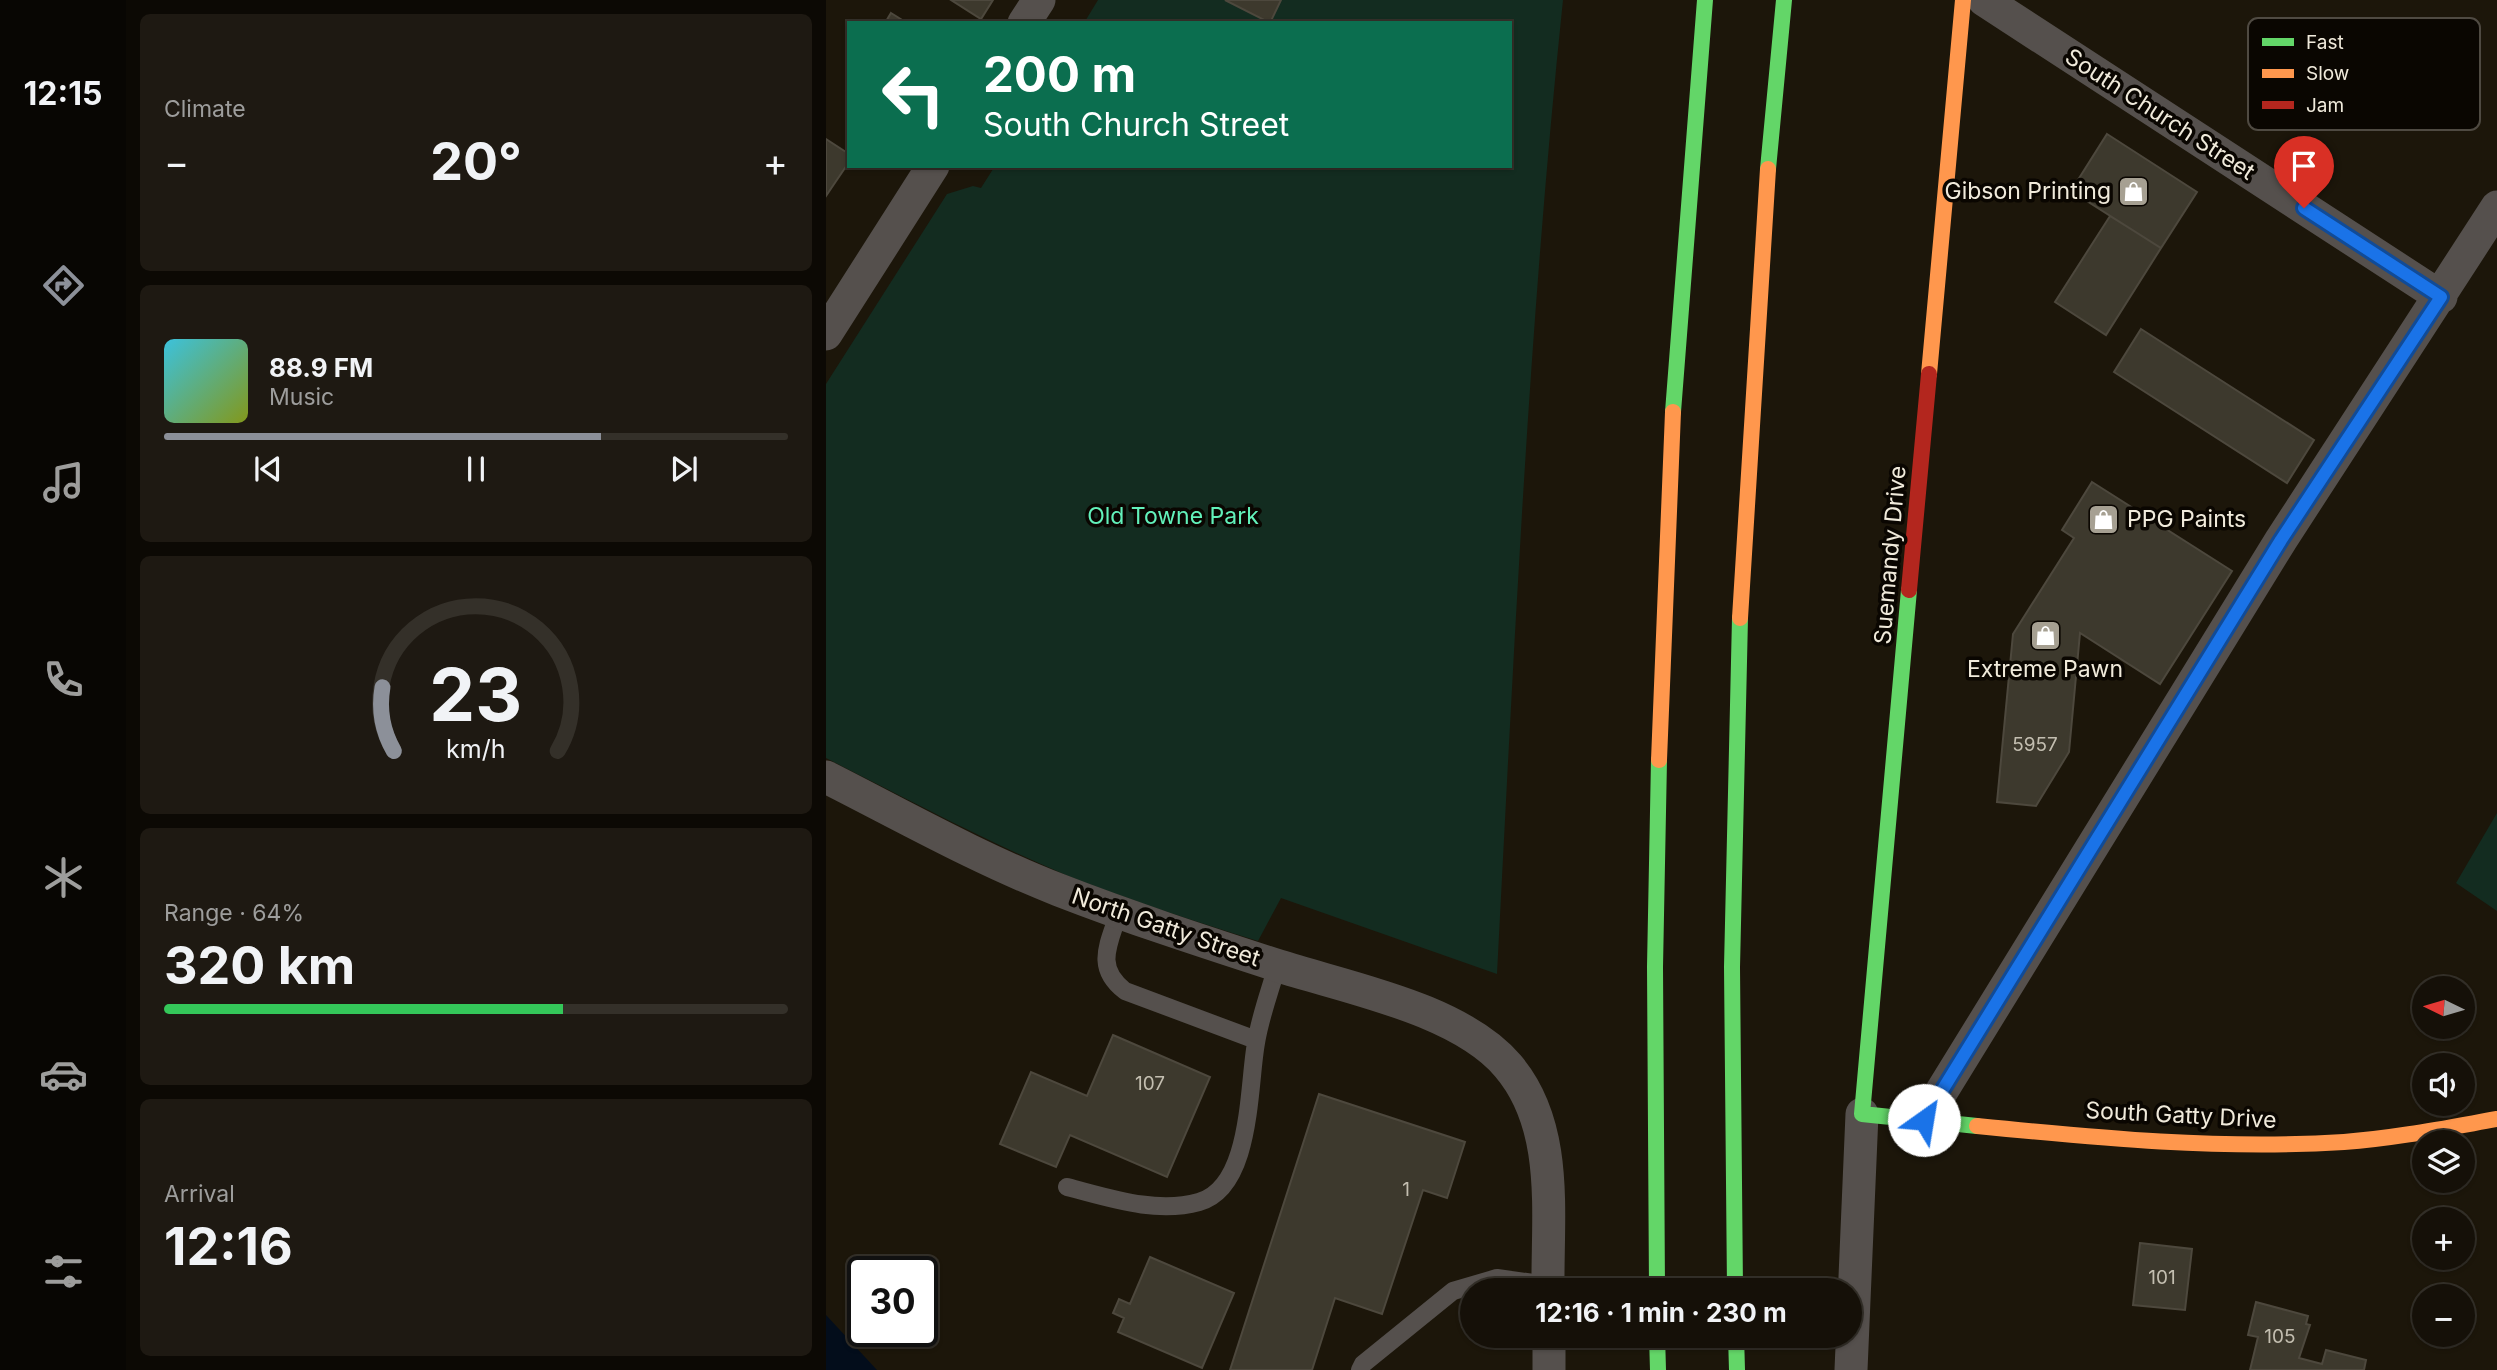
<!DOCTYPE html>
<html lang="en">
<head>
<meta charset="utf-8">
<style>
	body { margin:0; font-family:Inter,sans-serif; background:#1e1912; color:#f1f3f6; height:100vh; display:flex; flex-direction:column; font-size:26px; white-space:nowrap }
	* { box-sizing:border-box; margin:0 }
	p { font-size:23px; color:#9d9d9c }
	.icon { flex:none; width:38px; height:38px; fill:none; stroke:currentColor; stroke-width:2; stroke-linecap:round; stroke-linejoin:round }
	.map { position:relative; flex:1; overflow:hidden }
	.details { display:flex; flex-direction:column; gap:14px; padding:14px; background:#0c0904; width:700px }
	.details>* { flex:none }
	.top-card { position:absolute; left:21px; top:21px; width:665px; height:147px; border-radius:0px; box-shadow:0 2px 5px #0004,0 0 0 2px #343029; background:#0b6e4f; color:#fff; overflow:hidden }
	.needle { width:46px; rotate:275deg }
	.fabs { position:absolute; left:1586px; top:976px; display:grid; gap:14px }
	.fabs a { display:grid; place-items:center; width:63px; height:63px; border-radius:50%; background:#151008; box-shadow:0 2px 5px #0004,0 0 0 2px #343029; font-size:35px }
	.speed { position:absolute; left:21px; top:1256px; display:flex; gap:14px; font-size:35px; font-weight:700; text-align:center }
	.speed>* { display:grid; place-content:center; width:91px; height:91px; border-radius:50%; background:#151008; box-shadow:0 2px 5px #0004,0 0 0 2px #343029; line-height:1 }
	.speed .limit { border:4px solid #111; border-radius:10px; background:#fff; color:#111 }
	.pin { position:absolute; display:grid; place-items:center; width:60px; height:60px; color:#fff; margin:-72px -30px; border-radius:50% 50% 50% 0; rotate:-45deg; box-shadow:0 0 7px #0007 }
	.pin .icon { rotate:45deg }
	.me { position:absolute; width:77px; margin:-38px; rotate:32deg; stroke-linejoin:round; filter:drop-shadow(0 0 5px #0008) }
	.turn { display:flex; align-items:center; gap:24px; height:147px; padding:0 21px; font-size:32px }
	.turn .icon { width:91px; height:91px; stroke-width:2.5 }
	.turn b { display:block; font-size:49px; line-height:60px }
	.big { font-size:52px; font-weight:700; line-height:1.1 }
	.details .widget { flex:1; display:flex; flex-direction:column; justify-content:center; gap:10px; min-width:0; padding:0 24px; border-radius:10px; background:#1e1912 }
	.details .dial { align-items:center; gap:0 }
	.dial svg { height:182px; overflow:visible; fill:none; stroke:#343029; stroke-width:7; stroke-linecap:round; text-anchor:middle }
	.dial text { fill:#f1f3f6; stroke:none }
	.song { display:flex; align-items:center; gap:21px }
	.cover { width:84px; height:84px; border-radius:10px; background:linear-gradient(135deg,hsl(190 70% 55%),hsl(70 70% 35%)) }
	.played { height:7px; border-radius:4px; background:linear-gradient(90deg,#8c9099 70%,#343029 70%) }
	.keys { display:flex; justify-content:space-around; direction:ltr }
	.heat { display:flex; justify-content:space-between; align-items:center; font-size:38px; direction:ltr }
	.charge { height:10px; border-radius:5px; background:linear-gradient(90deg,#34c759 64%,#343029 0) }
	.trip { position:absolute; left:634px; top:1278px; width:402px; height:70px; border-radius:35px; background:#151008; box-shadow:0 2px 5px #0004,0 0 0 2px #343029; font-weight:700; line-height:70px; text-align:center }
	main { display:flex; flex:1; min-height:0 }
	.tab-bar { display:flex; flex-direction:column; width:126px; justify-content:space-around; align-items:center; background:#080603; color:#9d9d9c }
	.tab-bar .icon { width:49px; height:49px }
	.tab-bar .active { color:#8c9099 }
	.tab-bar b { font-size:32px; color:#f1f3f6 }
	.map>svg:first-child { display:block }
	.green { fill:#132c20 }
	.water { fill:#030d1b }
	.building { fill:#3d392d; stroke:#4d483d; stroke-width:2 }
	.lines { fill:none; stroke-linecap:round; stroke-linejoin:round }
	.lane { stroke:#55504d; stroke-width:18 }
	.street { stroke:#55504d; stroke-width:33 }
	.fast { stroke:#63d668; stroke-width:16 }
	.slow { stroke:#ff974d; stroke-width:16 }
	.jam { stroke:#b3261e; stroke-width:16 }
	.route-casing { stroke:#114b97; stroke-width:18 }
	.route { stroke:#1a73e8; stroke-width:12 }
	.labels { text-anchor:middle; stroke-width:7; stroke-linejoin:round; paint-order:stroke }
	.number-label { font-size:19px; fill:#c3beb0 }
	.street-label { font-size:23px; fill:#f0eadb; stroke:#0a0601 }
	.poi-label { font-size:23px; fill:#f0eadb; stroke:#0a0601; text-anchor:end }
	.park-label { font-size:23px; fill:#62f1ba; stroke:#0a0601 }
	.key { fill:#0a0601; stroke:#4f4a42; stroke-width:2 }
	.key-label { font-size:19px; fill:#f0eadb }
</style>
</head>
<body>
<main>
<nav class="tab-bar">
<b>12:15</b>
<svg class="icon active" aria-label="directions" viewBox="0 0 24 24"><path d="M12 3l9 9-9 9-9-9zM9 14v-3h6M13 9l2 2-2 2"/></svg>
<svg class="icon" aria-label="music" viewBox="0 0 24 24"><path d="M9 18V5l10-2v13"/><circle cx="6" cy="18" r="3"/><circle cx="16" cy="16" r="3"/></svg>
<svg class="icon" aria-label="phone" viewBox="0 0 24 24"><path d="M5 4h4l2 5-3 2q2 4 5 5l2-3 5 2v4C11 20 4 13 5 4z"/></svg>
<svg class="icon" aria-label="climate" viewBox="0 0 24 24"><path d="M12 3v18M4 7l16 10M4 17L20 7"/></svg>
<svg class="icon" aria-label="car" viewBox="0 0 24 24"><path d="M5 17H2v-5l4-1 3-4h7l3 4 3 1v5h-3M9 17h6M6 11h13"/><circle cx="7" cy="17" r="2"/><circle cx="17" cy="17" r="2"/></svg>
<svg class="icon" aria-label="filters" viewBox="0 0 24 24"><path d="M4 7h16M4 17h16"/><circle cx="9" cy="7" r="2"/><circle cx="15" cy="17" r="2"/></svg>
</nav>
<section class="details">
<div class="widget"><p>Climate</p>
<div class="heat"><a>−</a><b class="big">20°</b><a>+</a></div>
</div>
<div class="widget">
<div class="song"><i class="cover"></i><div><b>88.9 FM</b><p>Music</p></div></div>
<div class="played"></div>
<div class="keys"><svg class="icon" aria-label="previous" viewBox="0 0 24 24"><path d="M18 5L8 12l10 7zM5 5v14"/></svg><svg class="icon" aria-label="pause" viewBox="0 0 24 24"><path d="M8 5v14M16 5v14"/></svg><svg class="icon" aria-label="next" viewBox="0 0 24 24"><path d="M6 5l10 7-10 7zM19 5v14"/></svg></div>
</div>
<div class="widget dial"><svg viewBox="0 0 100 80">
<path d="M14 69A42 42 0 1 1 86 69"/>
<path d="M14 69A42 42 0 0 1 9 41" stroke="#8c9099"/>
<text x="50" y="56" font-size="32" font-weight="700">23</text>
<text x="50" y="72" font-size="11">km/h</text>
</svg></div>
<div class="widget"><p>Range · 64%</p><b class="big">320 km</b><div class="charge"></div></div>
<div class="widget"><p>Arrival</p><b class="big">12:16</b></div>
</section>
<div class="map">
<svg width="1671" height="1370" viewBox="0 0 1671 1370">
	<rect width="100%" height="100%" fill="#1c160a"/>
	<!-- green -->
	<path class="green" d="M272,0H737C703,324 688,649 671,974L455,898L432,941C368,921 303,900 240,875C158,840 79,798 0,758V384L121,194L147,186L155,188L169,166H684V23H258Z
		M1671,813V911L1630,883Z"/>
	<!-- water -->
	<path class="water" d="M0,1315L51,1370H0Z"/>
	<!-- building -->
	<path class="building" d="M125,0H167L155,19Z
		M399,0H455L444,23Z
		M65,13L81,23H59Z
		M1281,134L1371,192L1335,248L1245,191Z
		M0,139L23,154V162L0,196Z
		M1284,216L1335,248L1280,335L1229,302Z
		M1315,329L1488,440L1461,483L1288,372Z
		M1266,482L1406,571L1334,684L1254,633L1243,752L1210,806L1171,802L1187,634L1248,538L1236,530Z
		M287,1035L384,1077L341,1177L244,1135L230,1167L174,1144L205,1072L261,1096Z
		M493,1094L639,1142L621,1198L597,1190L556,1314L509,1298L486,1370H404Z
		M1314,1243L1366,1249L1359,1310L1307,1305Z
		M324,1257L408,1293L376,1368L292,1332L298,1318L287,1313L293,1299L304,1304Z
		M1430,1302L1482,1316L1480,1324L1484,1325L1473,1358L1496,1364L1500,1350L1540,1360L1538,1370H1424L1432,1337L1422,1335Z"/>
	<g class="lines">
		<!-- lane -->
		<path class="lane" d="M293,912C283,944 268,967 299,991L430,1040
			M241,1187C284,1198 330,1214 373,1202C426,1187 422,1087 430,1043C434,1017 444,991 451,966
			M534,1370L537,1364L627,1291L671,1278L722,1285"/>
		<!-- street -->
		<path class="street" d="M1158,0L1615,297
			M198,23L213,0
			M0,334L107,166
			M0,777C77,816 153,859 233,890C305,918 379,942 453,966C522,988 634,1009 682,1066C734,1127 721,1215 722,1290
			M1098,1120L1455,540L1671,207
			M723,1335V1370
			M1025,1370L1036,1114"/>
		<!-- fast -->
		<path class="fast" d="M942,169L958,0
			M847,412L879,0
			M1083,590L1036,1114L1151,1126
			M831,1290L829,967L833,760
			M909,1290L906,967L914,618
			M831,1335L832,1370
			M910,1335L911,1370"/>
		<!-- slow -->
		<path class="slow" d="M1103,374L1137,0
			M914,618L942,169
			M833,760L847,412
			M1151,1126C1273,1138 1396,1150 1518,1142C1570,1138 1620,1128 1671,1119"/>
		<!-- jam -->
		<path class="jam" d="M1083,590L1103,374"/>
	</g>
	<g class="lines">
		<defs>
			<path id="route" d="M1098,1120L1455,540L1615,297L1478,208"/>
		</defs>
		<!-- route casing -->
		<use href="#route" class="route-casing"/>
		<!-- route -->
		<use href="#route" class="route"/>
	</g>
	<!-- icons -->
	<defs>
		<symbol id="shop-square" viewBox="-11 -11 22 22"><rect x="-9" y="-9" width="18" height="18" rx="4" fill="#a6a092" stroke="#0a0601"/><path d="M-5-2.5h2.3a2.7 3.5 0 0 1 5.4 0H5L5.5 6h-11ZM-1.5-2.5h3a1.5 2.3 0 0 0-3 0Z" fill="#fff"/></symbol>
	</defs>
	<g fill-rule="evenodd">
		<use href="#shop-square" x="1290" y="174" width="35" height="35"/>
		<use href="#shop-square" x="1260" y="502" width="35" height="35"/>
		<use href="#shop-square" x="1202" y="618" width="35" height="35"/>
	</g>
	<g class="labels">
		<!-- number labels -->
		<g class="number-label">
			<text x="1209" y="751">5957</text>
			<text x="324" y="1090">107</text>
			<text x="580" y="1196">1</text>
			<text x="1336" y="1284">101</text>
			<text x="1454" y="1343">105</text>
		</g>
		<!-- street labels -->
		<g class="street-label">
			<text transform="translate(1334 114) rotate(33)" y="8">South Church Street</text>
			<text transform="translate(1064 555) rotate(-85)" y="8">Suemandy Drive</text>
			<text transform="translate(340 927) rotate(19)" y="8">North Gatty Street</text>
			<text transform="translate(1355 1115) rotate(3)" y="8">South Gatty Drive</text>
		</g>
		<!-- poi labels -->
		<g class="poi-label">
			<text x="1285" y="199">Gibson Printing</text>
			<text x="1301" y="527" text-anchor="start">PPG Paints</text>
			<text x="1219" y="677" text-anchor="middle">Extreme Pawn</text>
		</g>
		<!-- park labels -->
		<g class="park-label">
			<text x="347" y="524">Old Towne Park</text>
		</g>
	</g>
	<!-- legend -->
	<rect x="1422" y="18" width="232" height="112" rx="10" class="key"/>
	<rect x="1436" y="38" width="32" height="8" fill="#63d668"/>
	<rect x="1436" y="69" width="32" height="9" fill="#ff974d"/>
	<rect x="1436" y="101" width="32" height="8" fill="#b3261e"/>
	<g class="key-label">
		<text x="1480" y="49">Fast</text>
		<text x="1480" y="80">Slow</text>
		<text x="1480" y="112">Jam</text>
	</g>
</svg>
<div class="fabs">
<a><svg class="needle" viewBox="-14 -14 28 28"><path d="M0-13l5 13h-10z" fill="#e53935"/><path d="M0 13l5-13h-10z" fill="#9d9d9c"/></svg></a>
<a><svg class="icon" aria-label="sound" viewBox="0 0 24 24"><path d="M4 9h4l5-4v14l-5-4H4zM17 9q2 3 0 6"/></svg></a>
<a><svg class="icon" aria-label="layers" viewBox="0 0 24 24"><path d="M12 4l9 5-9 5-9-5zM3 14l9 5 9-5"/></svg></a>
<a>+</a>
<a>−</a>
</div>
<div class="speed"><div class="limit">30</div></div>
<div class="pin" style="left:1478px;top:208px;background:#d93025"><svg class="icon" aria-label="arrive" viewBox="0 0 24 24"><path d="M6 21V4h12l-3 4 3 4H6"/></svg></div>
<svg class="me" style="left:1098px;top:1120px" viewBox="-20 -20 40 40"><circle r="19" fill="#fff"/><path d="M0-13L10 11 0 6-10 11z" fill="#1a73e8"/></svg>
<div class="trip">12:16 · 1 min · 230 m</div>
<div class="top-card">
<div class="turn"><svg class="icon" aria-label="left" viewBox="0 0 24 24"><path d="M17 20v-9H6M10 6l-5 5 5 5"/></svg><div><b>200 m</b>South Church Street</div></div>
</div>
</div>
</main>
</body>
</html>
